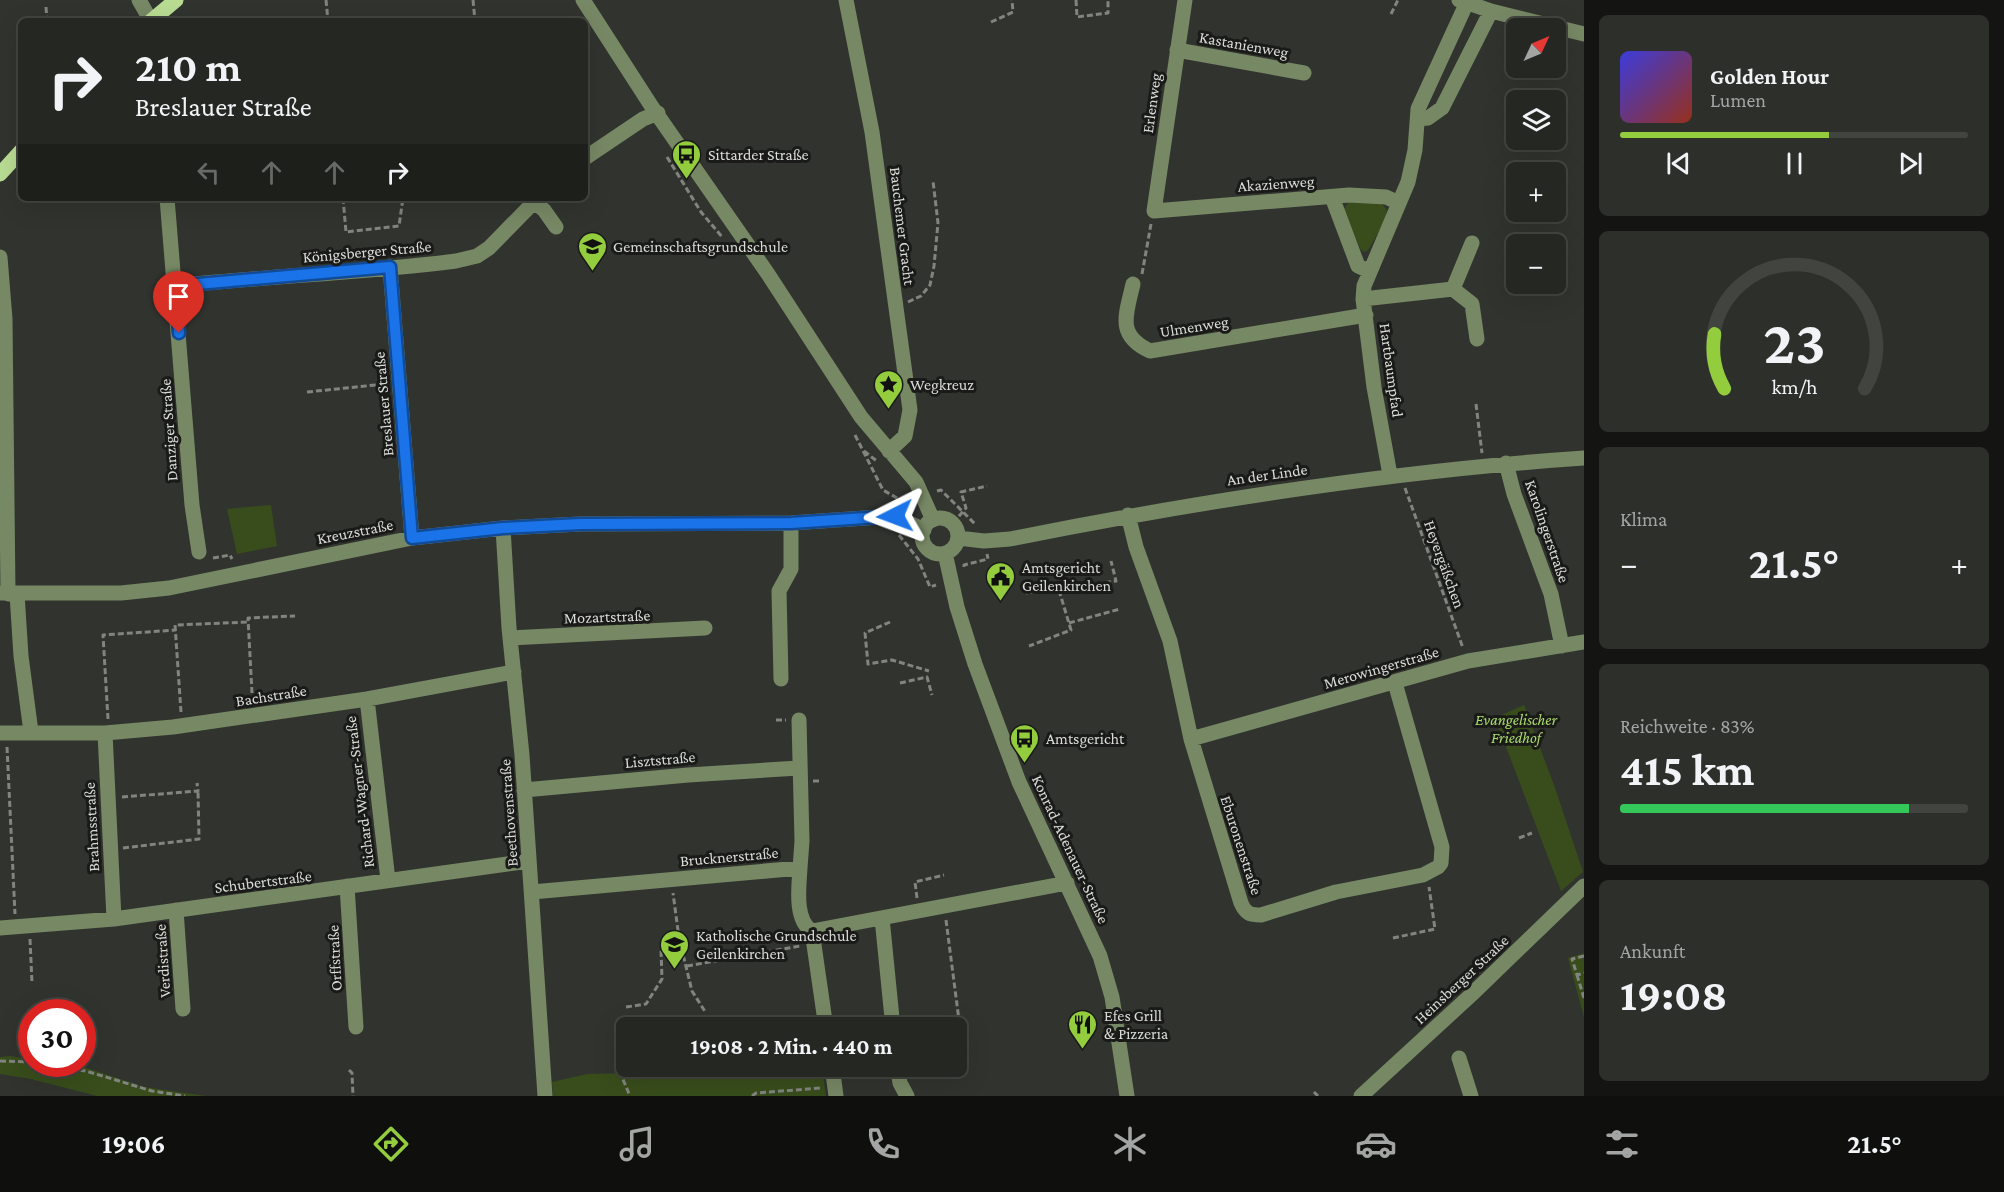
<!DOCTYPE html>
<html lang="de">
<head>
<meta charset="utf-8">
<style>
	body { margin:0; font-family:"Crimson Pro",serif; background:#2d2f2a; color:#f1f3f6; height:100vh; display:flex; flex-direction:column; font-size:22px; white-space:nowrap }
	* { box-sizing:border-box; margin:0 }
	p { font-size:20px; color:#a3a5a5 }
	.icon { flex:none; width:33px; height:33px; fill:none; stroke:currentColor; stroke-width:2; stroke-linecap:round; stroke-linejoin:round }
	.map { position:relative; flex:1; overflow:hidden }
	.side { display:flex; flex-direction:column; gap:15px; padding:15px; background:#141513; width:420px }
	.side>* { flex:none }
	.banner { position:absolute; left:18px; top:18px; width:570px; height:183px; border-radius:9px; box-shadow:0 6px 24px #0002,0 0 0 2px #424440; background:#252722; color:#f1f3f6; overflow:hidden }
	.needle { width:39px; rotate:46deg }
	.fabs { position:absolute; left:1506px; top:18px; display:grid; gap:12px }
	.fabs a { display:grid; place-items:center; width:60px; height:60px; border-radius:9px; background:#252722; box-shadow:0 6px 24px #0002,0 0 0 2px #424440; font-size:30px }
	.speed { position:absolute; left:18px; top:999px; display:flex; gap:12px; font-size:30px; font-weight:700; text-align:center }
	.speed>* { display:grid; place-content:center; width:78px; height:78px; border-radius:50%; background:#252722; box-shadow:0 6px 24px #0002,0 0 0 2px #424440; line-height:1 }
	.speed .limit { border:9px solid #d22; background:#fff; color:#111 }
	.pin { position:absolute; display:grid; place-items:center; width:51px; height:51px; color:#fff; margin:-62px -26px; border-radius:50% 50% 50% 0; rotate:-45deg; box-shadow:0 0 6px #0007 }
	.pin .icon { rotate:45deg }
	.me { position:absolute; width:66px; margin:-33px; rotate:267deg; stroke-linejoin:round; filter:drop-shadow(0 0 4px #0008) }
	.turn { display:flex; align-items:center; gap:21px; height:126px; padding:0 18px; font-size:27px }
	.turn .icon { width:78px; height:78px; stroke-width:2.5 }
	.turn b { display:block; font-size:42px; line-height:51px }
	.lanes { display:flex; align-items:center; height:57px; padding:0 18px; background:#0003; justify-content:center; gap:30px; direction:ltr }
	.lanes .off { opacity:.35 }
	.big { font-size:45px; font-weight:700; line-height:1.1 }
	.side .widget { flex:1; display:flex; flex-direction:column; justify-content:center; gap:9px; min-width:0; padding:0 21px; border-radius:9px; background:#2d2f2a }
	.side .dial { align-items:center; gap:0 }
	.dial svg { height:156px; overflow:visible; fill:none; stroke:#424440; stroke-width:7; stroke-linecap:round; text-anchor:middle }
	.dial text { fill:#f1f3f6; stroke:none }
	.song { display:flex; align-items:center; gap:18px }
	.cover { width:72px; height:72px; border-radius:9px; background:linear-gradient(135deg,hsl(240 70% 55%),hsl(10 70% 35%)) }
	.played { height:6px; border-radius:3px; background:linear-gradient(90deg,#93cd3e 60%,#424440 60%) }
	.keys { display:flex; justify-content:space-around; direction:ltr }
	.heat { display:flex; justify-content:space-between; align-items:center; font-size:33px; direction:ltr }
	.charge { height:9px; border-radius:4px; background:linear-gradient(90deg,#34c759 83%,#424440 0) }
	.trip { position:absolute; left:616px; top:1017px; width:351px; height:60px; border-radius:9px; background:#252722; box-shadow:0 6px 24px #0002,0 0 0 2px #424440; font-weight:700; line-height:60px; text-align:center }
	.menu { display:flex; height:96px; justify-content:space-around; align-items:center; background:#0f100e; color:#a3a5a5 }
	.menu .icon { width:42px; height:42px }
	.menu .selected { color:#93cd3e }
	.menu b { font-size:27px; color:#f1f3f6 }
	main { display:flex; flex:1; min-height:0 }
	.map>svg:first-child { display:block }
	.green { fill:#384d1b }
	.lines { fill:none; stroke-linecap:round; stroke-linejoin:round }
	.path { stroke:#82847f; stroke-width:3; stroke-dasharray:6 3; stroke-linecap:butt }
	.minor { stroke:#778865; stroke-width:15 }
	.major { stroke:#b9dc93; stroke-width:15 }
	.route-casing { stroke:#114b97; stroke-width:15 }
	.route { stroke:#1a73e8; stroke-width:10 }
	.labels { text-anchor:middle; stroke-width:6; stroke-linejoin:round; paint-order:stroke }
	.street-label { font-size:16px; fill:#dadcd8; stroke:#1a1b18 }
	.poi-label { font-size:16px; fill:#dadcd8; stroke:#1a1b18; text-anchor:start }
	.park-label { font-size:16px; font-style:italic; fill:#aadc6c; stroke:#1a1b18 }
</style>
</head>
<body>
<main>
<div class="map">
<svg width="1584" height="1096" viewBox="0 0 1584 1096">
	<rect width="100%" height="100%" fill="#31342e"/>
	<!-- green -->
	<path class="green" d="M1359,201L1381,203L1387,210L1384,223L1368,250L1365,252L1361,250L1343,210L1348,203Z
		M271,505L277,546L237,554L227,509Z
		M1524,705L1554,785L1583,872L1561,891L1495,718Z
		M1584,953V1017L1568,958Z
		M10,1056L31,1059L32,1064H75L144,1087L206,1096H97L31,1079L0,1074V1057Z
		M743,1067H822L826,1096H553L552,1082L587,1074L731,1071Z"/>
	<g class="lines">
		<!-- path -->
		<path class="path" d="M326,0L328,21
			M473,0L475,21
			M1076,0L1077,17L1108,13V0
			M46,7L47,21
			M1391,14L1398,0
			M991,22L1013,12L1012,0
			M667,157L701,212L723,238
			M343,198L346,232L399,226L403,198
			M1142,274L1151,224
			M908,302L921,296L930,285L934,266L938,223L933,181
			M307,392L385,384
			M1476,404L1482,453
			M855,435L883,490L904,502
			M864,451L878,462
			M1405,488L1463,648
			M937,491L941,490L975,524
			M953,523L966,508L961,492L987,486
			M899,535L918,559L930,587L936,585
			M213,558L230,555L232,559
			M964,567V565L988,559L987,554
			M1096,584L1116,581L1111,561
			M1026,593L1058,587L1071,630L1029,646
			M890,622L865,633L868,664L892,660L929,671
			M1069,623L1120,609
			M900,683L927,677L932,695
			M252,693L248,618L295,616
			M181,712L175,625L248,622
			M108,719L103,635L176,630
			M776,720H786
			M7,747L15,914
			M813,781H822
			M122,797L198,791L197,783
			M1519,838L1532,833
			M123,848L199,839L198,791
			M917,898L915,882L944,875
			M946,920L963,1051
			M679,938L692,991L706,1013
			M1393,938L1435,929L1429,887
			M30,939L32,983
			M1584,956L1572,959L1577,975L1584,973
			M687,966L800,946
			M1577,975L1584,998
			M626,1007L646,1004L662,979L661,949L679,938L673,893
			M0,1061L32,1062
			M616,1063L630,1096
			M44,1064L86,1071L152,1091L185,1096
			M349,1070L352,1073L353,1096
			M1314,1092L1318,1096
			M752,1096L756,1093L821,1088"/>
		<!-- minor -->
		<path class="minor" d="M139,0L151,21
			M583,0L652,107L768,274L861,417L916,482L933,520
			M846,0L872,132L910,410L905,436L889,451
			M1185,0L1154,211L1349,195L1386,197L1399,203
			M1459,0L1491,11L1584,34
			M1177,50L1304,73
			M1418,119L1428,118L1442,108L1491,11
			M585,158L643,119L658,113
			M1332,197L1358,266L1369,271
			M167,198L192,505L199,552
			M534,202L544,210L556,227
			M0,257L5,319L8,594
			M390,267L412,538
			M1133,284C1126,315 1116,335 1150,351L1366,315
			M175,286C269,276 363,273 456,261L477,256L489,248L538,198
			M1453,289L1472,304L1477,339
			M1363,299L1453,289L1472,243
			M1506,463L1514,494L1551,594L1562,646
			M1390,475L1374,387L1363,299L1364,286L1408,182L1415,150L1418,109L1468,0
			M1128,515L1136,547L1170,641L1191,739L1241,903C1246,914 1250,915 1261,915L1336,892L1423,875L1438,867L1441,863L1442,847L1395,683
			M922 536a18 18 0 1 1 36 0a18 18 0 1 1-36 0Z
			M503,528L509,628L522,755L545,1096
			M958,538L984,541L1010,539C1200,501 1391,471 1584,458
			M945,553L957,607L975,664L1019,782L1100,956L1112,997L1127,1096
			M0,593H121L169,588L412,538L503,528L580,524L791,523L895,516L924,530
			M17,594L21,656L31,732
			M510,638L705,628
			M781,679L779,591L791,569V523
			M367,699L388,880
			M799,720L802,841L800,868
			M0,733H105L173,727L367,699L514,672
			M105,733L114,919
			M1191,739L1468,661L1584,642
			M524,790L688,775L799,768
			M347,886L356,1027
			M532,892L800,868C799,886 794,920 812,931L1067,883
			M176,910L183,1009
			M882,918L893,1028
			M0,928L114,919L529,861
			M812,931L826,1028
			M1459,1058L1471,1096
			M832,1066L836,1096
			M897,1066L900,1083L907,1096
			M1361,1096L1471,995L1584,886"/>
		<!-- major -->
		<path class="major" d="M151,21L176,0
			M0,174L21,151"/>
	</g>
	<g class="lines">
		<defs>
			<path id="route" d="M179,333L175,286L390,267L412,538L503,528L580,524L791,523L895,516"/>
		</defs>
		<!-- route casing -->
		<use href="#route" class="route-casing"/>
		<!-- route -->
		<use href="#route" class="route"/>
	</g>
	<!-- icons -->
	<defs>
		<symbol id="bus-pin" viewBox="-11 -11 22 30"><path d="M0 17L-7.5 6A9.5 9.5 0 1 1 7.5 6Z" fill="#93cd3e" stroke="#1a1b18"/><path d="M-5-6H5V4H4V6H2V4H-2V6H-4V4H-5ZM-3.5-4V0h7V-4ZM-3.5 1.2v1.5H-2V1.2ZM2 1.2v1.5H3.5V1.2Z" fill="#111"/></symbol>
		<symbol id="school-pin" viewBox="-11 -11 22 30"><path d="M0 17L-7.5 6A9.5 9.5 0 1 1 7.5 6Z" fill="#93cd3e" stroke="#1a1b18"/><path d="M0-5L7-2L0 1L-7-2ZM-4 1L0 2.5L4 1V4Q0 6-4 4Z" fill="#111"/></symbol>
		<symbol id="sight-pin" viewBox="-11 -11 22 30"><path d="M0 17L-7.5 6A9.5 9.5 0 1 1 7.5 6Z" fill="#93cd3e" stroke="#1a1b18"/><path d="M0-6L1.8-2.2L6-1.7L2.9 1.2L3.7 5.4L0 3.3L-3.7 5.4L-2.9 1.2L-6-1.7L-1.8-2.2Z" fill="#111"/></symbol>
		<symbol id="civic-pin" viewBox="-11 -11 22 30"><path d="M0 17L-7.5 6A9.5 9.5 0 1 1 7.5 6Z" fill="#93cd3e" stroke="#1a1b18"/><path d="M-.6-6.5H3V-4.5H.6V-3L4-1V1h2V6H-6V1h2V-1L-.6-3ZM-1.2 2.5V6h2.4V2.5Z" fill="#111"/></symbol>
		<symbol id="restaurant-pin" viewBox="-11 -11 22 30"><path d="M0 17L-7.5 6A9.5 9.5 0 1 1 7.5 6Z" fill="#93cd3e" stroke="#1a1b18"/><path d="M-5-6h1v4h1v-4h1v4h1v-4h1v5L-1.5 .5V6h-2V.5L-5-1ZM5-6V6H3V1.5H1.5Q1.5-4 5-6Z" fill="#111"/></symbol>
	</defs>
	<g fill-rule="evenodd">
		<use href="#bus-pin" x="670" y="138" width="33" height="45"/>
		<use href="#school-pin" x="576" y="230" width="33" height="45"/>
		<use href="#sight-pin" x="872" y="368" width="33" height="45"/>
		<use href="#civic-pin" x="984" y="560" width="33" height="45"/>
		<use href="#bus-pin" x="1008" y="722" width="33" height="45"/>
		<use href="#school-pin" x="658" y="928" width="33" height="45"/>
		<use href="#restaurant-pin" x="1066" y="1008" width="33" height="45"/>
	</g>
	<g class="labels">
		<!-- street labels -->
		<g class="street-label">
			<text transform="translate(1244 44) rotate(10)" y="6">Kastanienweg</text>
			<text transform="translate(1151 103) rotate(-82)" y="6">Erlenweg</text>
			<text transform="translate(1276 183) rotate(-4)" y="6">Akazienweg</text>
			<text transform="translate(903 226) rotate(83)" y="6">Bauchemer Gracht</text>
			<text transform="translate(367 251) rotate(-5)" y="6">Königsberger Straße</text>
			<text transform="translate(1194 326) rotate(-9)" y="6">Ulmenweg</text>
			<text transform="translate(1392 370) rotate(82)" y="6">Hartbaumpfad</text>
			<text transform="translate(383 404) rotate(-95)" y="6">Breslauer Straße</text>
			<text transform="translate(168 430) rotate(-94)" y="6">Danziger Straße</text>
			<text transform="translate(1267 474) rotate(-8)" y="6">An der Linde</text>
			<text transform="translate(355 531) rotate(-11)" y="6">Kreuzstraße</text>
			<text transform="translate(1548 531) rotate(71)" y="6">Karolingerstraße</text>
			<text transform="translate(1445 564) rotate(70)" y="6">Heyergäßchen</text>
			<text transform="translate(607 616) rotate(-2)" y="6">Mozartstraße</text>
			<text transform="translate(1381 667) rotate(-16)" y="6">Merowingerstraße</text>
			<text transform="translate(271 695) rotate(-9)" y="6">Bachstraße</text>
			<text transform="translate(660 759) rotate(-5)" y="6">Lisztstraße</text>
			<text transform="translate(359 792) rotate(-97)" y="6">Richard-Wagner-Straße</text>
			<text transform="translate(508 813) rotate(-94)" y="6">Beethovenstraße</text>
			<text transform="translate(91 827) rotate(-93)" y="6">Brahmsstraße</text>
			<text transform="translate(1242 845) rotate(72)" y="6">Eburonenstraße</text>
			<text transform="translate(1071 849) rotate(65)" y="6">Konrad-Adenauer-Straße</text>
			<text transform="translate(729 856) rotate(-5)" y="6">Brucknerstraße</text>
			<text transform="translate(263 881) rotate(-7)" y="6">Schubertstraße</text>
			<text transform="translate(334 958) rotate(-93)" y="6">Orffstraße</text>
			<text transform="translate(162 961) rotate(-94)" y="6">Verdistraße</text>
			<text transform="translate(1461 979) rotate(-43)" y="6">Heinsberger Straße</text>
		</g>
		<!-- poi labels -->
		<g class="poi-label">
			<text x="708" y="160">Sittarder Straße</text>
			<text x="613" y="252">Gemeinschaftsgrundschule</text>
			<text x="910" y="390">Wegkreuz</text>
			<text x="1022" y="573">Amtsgericht<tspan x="1022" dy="18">Geilenkirchen</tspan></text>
			<text x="1046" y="744">Amtsgericht</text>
			<text x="696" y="941">Katholische Grundschule<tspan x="696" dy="18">Geilenkirchen</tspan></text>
			<text x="1104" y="1021">Efes Grill<tspan x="1104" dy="18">&amp; Pizzeria</tspan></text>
		</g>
		<!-- park labels -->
		<g class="park-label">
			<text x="1516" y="725">Evangelischer<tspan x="1516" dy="18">Friedhof</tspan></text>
		</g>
	</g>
</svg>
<div class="fabs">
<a><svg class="needle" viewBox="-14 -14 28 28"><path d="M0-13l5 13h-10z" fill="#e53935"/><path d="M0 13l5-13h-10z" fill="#a3a5a5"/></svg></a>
<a><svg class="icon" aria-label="layers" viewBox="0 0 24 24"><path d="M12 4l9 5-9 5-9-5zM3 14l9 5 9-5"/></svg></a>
<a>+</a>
<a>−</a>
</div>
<div class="speed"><div class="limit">30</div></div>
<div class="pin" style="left:179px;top:333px;background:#d93025"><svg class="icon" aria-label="arrive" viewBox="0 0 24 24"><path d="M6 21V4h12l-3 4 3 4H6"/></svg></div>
<svg class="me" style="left:895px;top:516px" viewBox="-20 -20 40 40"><path d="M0-17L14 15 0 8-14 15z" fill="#1a73e8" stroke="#fff" stroke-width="4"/></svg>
<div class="trip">19:08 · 2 Min. · 440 m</div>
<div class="banner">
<div class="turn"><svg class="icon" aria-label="right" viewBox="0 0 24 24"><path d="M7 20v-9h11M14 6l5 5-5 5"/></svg><div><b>210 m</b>Breslauer Straße</div></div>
<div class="lanes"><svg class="icon off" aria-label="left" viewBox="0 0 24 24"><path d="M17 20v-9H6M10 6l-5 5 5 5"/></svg><svg class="icon off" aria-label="ahead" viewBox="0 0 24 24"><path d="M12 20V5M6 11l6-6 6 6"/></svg><svg class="icon off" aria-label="ahead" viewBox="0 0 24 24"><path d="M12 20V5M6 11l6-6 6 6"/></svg><svg class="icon" aria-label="right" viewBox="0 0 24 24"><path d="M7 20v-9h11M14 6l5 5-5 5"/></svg></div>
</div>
</div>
<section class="side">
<div class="widget">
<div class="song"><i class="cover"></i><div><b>Golden Hour</b><p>Lumen</p></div></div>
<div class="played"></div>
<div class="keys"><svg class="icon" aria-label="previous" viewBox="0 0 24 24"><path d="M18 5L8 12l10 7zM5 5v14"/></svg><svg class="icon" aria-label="pause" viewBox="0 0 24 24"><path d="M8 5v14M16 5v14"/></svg><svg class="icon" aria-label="next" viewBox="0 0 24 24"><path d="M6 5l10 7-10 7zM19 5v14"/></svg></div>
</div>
<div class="widget dial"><svg viewBox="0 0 100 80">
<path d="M14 69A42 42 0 1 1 86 69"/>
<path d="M14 69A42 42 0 0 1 9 41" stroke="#93cd3e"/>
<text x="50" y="56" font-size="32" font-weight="700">23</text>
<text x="50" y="72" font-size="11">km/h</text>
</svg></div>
<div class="widget"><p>Klima</p>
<div class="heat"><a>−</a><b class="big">21.5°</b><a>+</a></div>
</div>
<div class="widget"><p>Reichweite · 83%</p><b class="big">415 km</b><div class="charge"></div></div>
<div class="widget"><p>Ankunft</p><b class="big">19:08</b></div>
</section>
</main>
<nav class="menu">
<b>19:06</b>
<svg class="icon selected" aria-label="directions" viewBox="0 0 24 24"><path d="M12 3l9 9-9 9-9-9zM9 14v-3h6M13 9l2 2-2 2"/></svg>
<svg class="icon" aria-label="music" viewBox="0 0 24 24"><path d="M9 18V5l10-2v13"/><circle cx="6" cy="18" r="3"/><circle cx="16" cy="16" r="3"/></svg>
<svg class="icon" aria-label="phone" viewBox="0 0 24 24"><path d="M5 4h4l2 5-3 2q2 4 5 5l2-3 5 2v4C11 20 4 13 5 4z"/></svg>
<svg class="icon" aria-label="climate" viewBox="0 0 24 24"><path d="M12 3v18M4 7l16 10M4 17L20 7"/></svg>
<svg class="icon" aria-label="car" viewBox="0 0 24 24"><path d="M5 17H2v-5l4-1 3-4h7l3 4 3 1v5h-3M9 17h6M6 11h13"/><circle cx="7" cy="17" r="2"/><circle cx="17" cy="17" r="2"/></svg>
<svg class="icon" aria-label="filters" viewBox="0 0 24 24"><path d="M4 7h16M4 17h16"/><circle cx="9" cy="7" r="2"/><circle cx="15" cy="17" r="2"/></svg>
<b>21.5°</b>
</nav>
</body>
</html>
